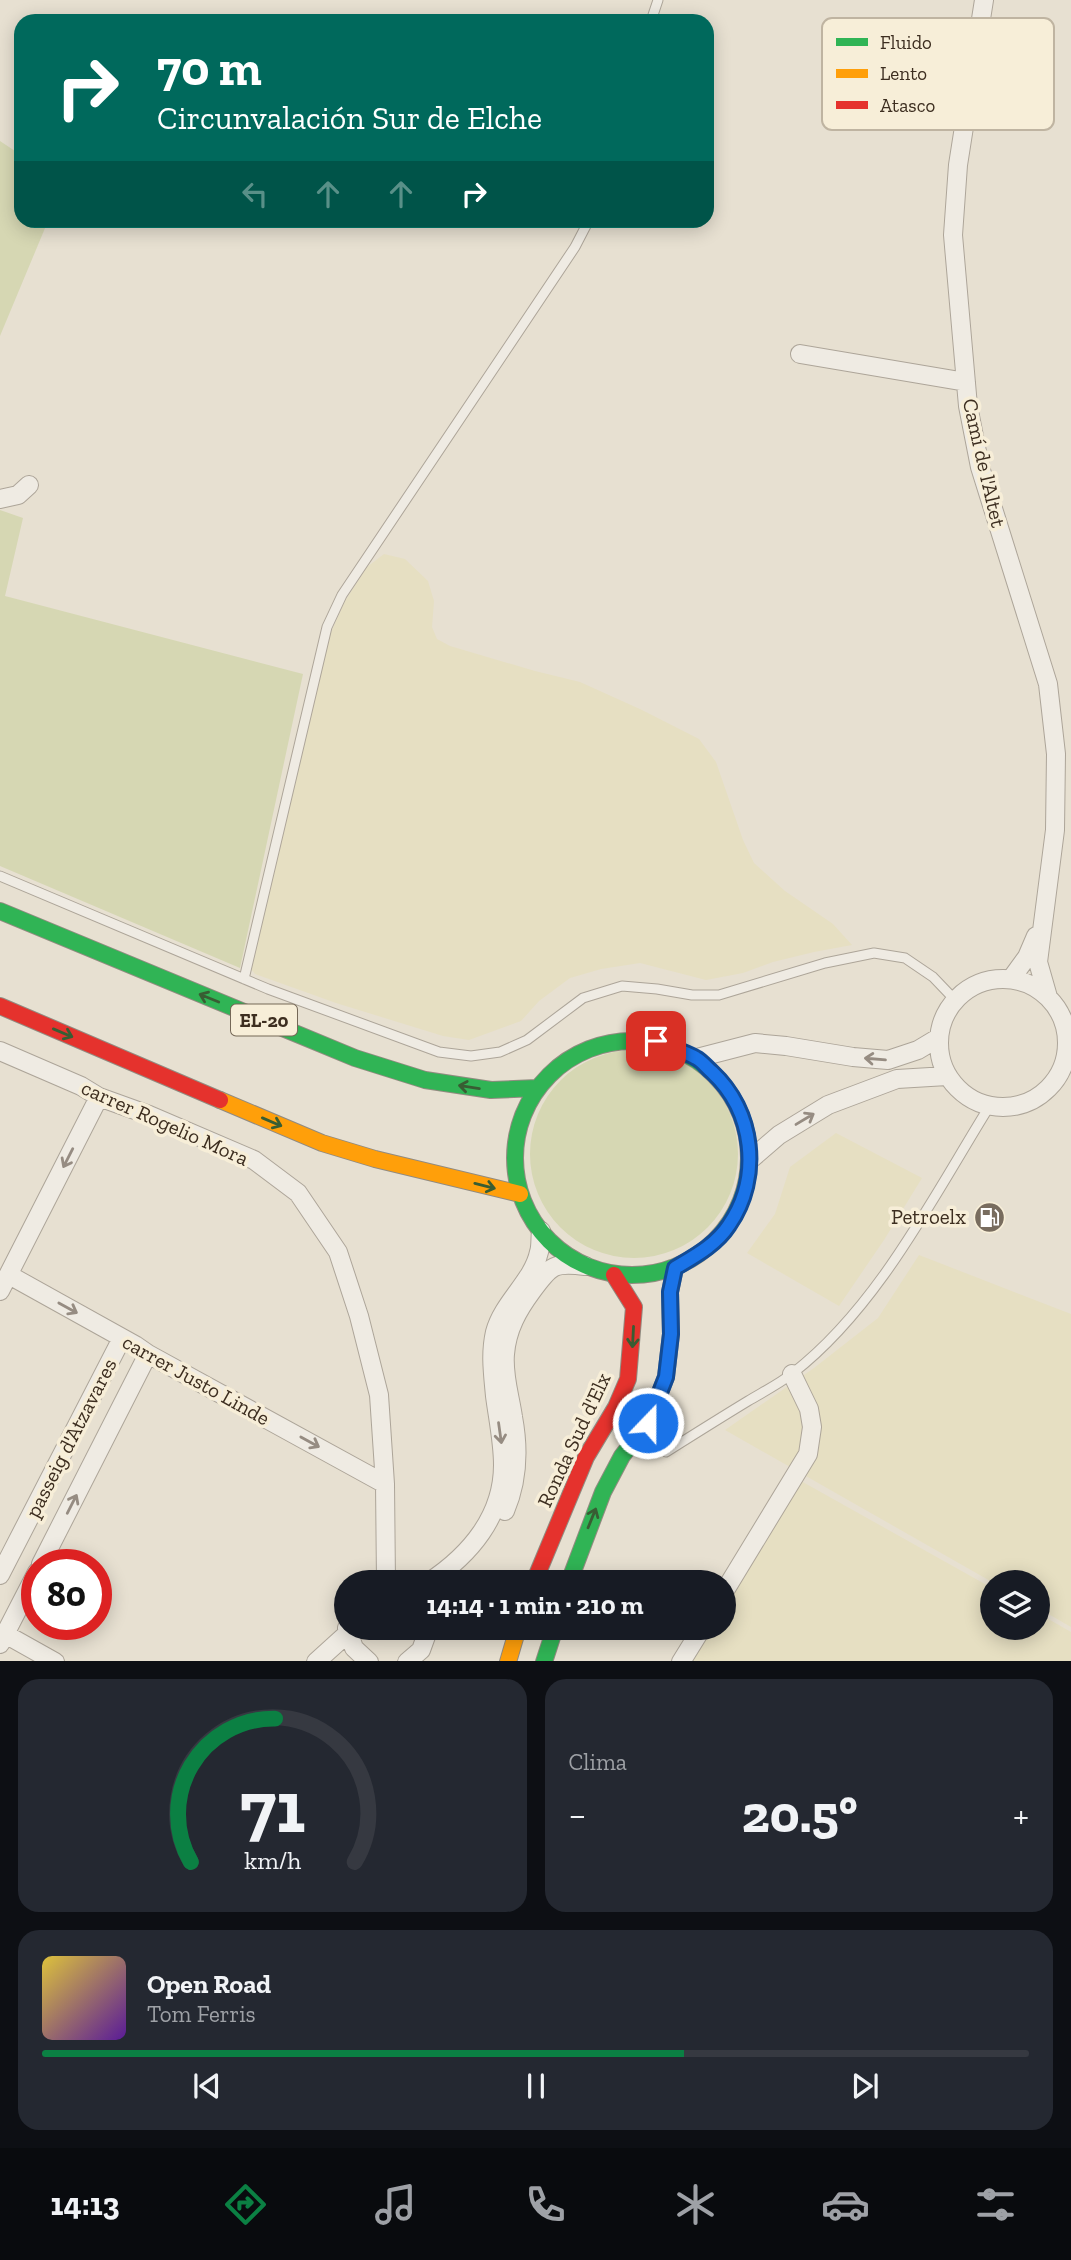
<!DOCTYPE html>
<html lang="es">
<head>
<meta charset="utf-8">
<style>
	body { margin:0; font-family:"Zilla Slab",serif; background:#242831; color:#f1f3f6; height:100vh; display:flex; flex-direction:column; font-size:26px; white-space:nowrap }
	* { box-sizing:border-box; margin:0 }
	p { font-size:23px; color:#9ea1a6 }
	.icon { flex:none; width:38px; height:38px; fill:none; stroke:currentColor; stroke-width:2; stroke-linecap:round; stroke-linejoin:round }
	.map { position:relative; height:1661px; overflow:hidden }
	.side { display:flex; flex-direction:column; gap:18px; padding:18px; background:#0d0f14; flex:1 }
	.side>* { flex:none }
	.top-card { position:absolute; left:14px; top:14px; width:700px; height:214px; border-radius:21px; box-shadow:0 4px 18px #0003; background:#00695c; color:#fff; overflow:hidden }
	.fabs { position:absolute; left:980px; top:1570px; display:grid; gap:14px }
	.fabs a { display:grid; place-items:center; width:70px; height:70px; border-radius:50%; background:#171b24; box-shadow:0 4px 18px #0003; font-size:35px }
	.speed { position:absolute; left:21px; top:1549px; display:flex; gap:14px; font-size:35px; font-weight:700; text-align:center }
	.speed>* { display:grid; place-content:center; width:91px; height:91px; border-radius:50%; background:#171b24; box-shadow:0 4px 18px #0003; line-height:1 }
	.speed .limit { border:10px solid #d22; background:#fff; color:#111 }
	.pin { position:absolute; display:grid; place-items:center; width:60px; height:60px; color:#fff; margin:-30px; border-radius:14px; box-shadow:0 4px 10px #0006 }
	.me { position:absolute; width:77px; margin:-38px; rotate:22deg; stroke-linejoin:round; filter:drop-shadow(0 0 5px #0008) }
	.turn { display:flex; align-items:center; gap:24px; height:147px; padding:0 28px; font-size:32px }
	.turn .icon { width:91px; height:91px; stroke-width:2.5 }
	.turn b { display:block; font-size:49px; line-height:60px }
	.lanes { display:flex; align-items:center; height:66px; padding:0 28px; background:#0003; justify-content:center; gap:35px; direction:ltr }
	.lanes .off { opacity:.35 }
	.big { font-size:52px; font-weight:700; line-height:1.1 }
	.side .tile { flex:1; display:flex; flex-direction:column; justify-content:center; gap:10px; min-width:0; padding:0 24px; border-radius:21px; background:#242831 }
	.side .dial { align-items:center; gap:0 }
	.dial svg { height:182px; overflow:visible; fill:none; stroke:#363941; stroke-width:7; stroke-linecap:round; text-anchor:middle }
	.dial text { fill:#f1f3f6; stroke:none }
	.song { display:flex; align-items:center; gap:21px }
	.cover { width:84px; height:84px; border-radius:10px; background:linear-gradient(135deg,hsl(50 70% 55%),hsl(270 70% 35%)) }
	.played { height:7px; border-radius:4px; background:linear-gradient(90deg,#0b8043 65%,#363941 65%) }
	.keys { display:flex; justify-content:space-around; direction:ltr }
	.heat { display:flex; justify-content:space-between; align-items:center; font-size:38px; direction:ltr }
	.side .tiles { flex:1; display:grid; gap:18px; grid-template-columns:1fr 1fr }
	.tile:last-child { grid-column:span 2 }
	.trip { position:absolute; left:334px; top:1570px; width:402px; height:70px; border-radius:35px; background:#171b24; box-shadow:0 4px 18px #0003; font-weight:700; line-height:70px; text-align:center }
	.tabs { display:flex; height:112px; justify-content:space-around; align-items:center; background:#090b0e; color:#9ea1a6 }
	.tabs .icon { width:49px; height:49px }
	.tabs .active { color:#0b8043 }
	.tabs b { font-size:32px; color:#f1f3f6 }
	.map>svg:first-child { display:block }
	.farmland { fill:#e6dfc2 }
	.green { fill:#d6d7b3 }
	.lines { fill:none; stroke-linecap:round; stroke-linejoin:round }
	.lane-casing { stroke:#ada599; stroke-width:11 }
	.street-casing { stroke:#ada599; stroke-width:20 }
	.fast-casing { stroke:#928b80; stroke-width:18 }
	.slow-casing { stroke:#928b80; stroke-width:18 }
	.jam-casing { stroke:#928b80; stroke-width:18 }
	.lane { stroke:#efebe3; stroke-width:9 }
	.street { stroke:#efebe3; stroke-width:18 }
	.fast { stroke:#30b455; stroke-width:16 }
	.slow { stroke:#ff9f0a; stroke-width:16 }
	.jam { stroke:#e5322d; stroke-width:16 }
	.oneway { stroke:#385d33 }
	.oneway2 { stroke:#968c82 }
	.route-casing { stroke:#114b97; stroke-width:18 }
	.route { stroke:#1a73e8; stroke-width:12 }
	.labels { text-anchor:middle; stroke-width:7; stroke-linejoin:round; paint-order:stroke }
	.shield { fill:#f7eed8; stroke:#756857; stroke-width:2 }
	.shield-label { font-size:19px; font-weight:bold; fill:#3d2e20 }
	.street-label { font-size:21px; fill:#3d2e20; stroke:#f7eed8 }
	.poi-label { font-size:21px; fill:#3d2e20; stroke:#f7eed8; text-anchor:end }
	.key { fill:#f7eed8; stroke:#bfb4a1; stroke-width:2 }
	.key-label { font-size:19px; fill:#3d2e20 }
</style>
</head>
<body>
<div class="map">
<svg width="1071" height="1662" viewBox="0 0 1071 1662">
	<rect width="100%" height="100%" fill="#e7e0d1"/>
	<!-- farmland -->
	<path class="farmland" d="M384,554L405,559L428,581L434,601L432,627L437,639L450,646L535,671L580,682L642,710L699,739L716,762L743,840L754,863L785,891L833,924L852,945L814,952L773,962L743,973L706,980L640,963L601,969L570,978L539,1001L521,1021L469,1040L443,1036L336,1003L255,974L251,969L328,639L345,601L367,567Z
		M836,1133L922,1178L884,1240L839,1306L747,1253L775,1214L790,1167Z
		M919,1255L1071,1314V1627L1038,1608V1582H992L725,1430L814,1368L878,1318Z
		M801,1481L992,1588V1628H1038V1613L1071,1632V1661L690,1662L711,1628H724L725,1606Z"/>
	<!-- green -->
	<path class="green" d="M0,141L21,155V220L48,221L0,336Z
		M0,510L23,518L5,596L303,674L240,968L0,866Z
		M530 1154a104 104 0 1 1 208 0a104 104 0 1 1-208 0Z"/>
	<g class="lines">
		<defs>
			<path id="lane" d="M651,21L658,0
				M0,876L268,989L439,1052L471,1056L500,1052L527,1040L583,998L622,986L657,989L692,995H719L825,963L874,953L905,958L933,977L955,1000
				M244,979L327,627L342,595L575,247L589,220
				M666,1452C693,1435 720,1418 748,1401C763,1392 779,1384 793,1373C878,1307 933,1197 989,1107"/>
			<path id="street" d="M984,0L958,165L953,235L968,406L980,467L1048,684L1056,754L1055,830L1038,962L1048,997
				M800,354L966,382
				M0,499L18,495L29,485
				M939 1043a64 64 0 1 1 128 0a64 64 0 1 1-128 0Z
				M1011,979L1027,957L1036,936
				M0,1051L81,1086L99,1097L149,1115L254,1160L298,1193L338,1252L359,1316L379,1395L385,1484L386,1582
				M697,1058L755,1043L786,1046L853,1057L888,1060L918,1050L938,1038
				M750,1160L779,1135L828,1105L897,1079L947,1076
				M9,1275L135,1345L148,1354L385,1484
				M0,1291L99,1097
				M505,1511C518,1481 519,1449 513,1417C510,1396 503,1375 505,1354C507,1329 518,1310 532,1291C551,1265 554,1262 585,1266
				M41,1564L148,1354
				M0,1575L122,1338
				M429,1582C470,1555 503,1516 503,1465C503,1442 498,1419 495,1396C493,1374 490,1354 495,1332C503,1302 533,1281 539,1252C541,1246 540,1238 541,1231
				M724,1592L808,1454L812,1427L809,1409L792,1374
				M347,1628L354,1648L369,1662
				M5,1634L55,1662
				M0,1644L37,1572
				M316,1662L348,1633
				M407,1662L421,1650L429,1628
				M681,1662L702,1628"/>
			<path id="fast" d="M0,911L355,1058L425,1080L491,1090L537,1088
				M515 1158a117 117 0 1 1 234 0a117 117 0 1 1-234 0Z
				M569,1582L603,1492L622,1456L648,1423L666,1377L671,1334L670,1292L675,1268
				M544,1662L555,1628"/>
			<path id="slow" d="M220,1100L322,1143L375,1159L520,1194
				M508,1662L518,1628"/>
			<path id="jam" d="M0,1006L220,1100
				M534,1582L586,1457L616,1407L628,1379L634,1307L614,1275"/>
		</defs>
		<!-- lane casing -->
		<use href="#lane" class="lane-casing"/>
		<!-- street casing -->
		<use href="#street" class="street-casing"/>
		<!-- fast casing -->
		<use href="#fast" class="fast-casing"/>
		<!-- slow casing -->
		<use href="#slow" class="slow-casing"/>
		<!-- jam casing -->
		<use href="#jam" class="jam-casing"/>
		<!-- lane -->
		<use href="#lane" class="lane"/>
		<!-- street -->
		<use href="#street" class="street"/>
		<!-- fast -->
		<use href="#fast" class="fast"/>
		<!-- slow -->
		<use href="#slow" class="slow"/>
		<!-- jam -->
		<use href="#jam" class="jam"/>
	</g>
	<!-- one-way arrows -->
	<defs><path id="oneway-shaft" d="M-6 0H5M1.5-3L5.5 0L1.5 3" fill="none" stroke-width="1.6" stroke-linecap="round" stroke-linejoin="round" transform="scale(1.75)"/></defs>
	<g class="oneway">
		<use href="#oneway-shaft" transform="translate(209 998) rotate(-158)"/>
		<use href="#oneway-shaft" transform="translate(63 1033) rotate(23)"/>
		<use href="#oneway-shaft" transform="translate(469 1087) rotate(-171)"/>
		<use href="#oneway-shaft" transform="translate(272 1122) rotate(23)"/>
		<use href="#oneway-shaft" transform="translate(485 1186) rotate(14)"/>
		<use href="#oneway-shaft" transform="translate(633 1337) rotate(93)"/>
		<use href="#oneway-shaft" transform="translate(592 1518) rotate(-68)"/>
	</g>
	<g class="oneway2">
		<use href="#oneway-shaft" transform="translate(875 1059) rotate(-175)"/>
		<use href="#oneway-shaft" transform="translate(805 1119) rotate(-31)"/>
		<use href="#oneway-shaft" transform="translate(68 1158) rotate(117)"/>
		<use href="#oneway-shaft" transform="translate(68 1308) rotate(29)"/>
		<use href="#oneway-shaft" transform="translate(500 1433) rotate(82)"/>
		<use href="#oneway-shaft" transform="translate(310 1442) rotate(29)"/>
		<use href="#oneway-shaft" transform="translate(72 1504) rotate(-63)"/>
	</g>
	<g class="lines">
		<defs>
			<path id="route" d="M648,1423L666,1377L671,1334L670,1292L675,1268C695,1256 716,1245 729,1225C762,1177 754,1111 712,1072C707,1068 702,1061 696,1058C684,1051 668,1047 656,1041"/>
		</defs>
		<!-- route casing -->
		<use href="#route" class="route-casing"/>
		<!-- route -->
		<use href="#route" class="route"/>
	</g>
	<!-- icons -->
	<defs>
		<symbol id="fuel-disc" viewBox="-11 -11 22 22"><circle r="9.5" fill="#786c5e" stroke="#f7eed8"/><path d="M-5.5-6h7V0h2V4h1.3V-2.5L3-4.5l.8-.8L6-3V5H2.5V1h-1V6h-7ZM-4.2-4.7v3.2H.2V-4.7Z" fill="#fff"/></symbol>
	</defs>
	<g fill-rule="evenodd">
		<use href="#fuel-disc" x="972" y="1200" width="35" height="35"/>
	</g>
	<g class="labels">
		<!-- shield labels -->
		<rect class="shield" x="231" y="1004.5" width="66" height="31" rx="5"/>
		<g class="shield-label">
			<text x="264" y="1027">EL-20</text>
		</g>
		<!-- street labels -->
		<g class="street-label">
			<text transform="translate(984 463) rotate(77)" y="7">Camí de l'Altet</text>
			<text transform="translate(165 1123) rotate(24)" y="7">carrer Rogelio Mora</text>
			<text transform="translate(196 1380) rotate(29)" y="7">carrer Justo Linde</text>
			<text transform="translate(71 1438) rotate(-63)" y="7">passeig d'Atzavares</text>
			<text transform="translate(574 1440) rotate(-65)" y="7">Ronda Sud d'Elx</text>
		</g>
		<!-- poi labels -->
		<g class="poi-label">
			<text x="966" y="1224">Petroelx</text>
		</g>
	</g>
	<!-- legend -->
	<rect x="822" y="18" width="232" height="112" rx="10" class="key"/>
	<rect x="836" y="38" width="32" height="8" fill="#30b455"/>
	<rect x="836" y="69" width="32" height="9" fill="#ff9f0a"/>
	<rect x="836" y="101" width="32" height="8" fill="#e5322d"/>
	<g class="key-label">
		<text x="880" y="49">Fluido</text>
		<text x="880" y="80">Lento</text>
		<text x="880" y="112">Atasco</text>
	</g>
</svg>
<div class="fabs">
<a><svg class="icon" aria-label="layers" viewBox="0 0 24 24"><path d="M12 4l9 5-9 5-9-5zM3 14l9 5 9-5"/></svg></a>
</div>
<div class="speed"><div class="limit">80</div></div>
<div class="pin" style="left:656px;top:1041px;background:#d93025"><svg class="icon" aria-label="arrive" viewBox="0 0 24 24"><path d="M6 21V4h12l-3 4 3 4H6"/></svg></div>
<svg class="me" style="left:648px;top:1423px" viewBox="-20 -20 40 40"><circle r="17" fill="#1a73e8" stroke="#fff" stroke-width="3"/><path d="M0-11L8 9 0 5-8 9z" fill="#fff"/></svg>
<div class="trip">14:14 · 1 min · 210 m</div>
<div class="top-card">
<div class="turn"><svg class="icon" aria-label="right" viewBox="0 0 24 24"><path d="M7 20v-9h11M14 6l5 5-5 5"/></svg><div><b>70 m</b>Circunvalación Sur de Elche</div></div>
<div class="lanes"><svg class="icon off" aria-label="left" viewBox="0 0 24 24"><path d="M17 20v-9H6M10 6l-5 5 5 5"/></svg><svg class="icon off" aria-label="ahead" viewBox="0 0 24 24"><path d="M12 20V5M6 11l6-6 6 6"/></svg><svg class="icon off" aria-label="ahead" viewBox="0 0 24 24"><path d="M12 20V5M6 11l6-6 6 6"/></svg><svg class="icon" aria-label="right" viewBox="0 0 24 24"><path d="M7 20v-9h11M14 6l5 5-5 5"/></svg></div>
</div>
</div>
<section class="side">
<div class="tiles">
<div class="tile dial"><svg viewBox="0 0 100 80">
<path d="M14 69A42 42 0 1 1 86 69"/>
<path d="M14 69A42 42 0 0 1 51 6" stroke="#0b8043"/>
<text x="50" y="56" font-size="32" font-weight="700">71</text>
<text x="50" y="72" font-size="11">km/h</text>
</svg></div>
<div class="tile"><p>Clima</p>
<div class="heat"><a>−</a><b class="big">20.5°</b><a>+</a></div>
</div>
<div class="tile">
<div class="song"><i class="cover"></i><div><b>Open Road</b><p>Tom Ferris</p></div></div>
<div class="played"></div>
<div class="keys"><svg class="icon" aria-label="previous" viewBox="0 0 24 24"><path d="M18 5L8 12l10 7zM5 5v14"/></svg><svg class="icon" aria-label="pause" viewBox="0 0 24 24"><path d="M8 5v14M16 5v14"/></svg><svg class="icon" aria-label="next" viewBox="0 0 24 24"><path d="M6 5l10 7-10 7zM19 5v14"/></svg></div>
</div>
</div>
</section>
<nav class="tabs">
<b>14:13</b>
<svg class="icon active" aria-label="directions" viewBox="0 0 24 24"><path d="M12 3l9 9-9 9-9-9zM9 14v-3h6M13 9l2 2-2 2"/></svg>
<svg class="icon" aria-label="music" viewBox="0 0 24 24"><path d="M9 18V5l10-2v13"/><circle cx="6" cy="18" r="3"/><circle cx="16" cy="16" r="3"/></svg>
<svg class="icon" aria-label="phone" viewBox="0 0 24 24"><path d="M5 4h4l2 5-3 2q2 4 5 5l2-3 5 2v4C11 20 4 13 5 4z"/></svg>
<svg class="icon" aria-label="climate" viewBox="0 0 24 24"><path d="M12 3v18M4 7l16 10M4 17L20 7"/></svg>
<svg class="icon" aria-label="car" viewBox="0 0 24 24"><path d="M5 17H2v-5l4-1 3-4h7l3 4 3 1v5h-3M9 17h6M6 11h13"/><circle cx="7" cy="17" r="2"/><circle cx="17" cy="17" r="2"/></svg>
<svg class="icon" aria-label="filters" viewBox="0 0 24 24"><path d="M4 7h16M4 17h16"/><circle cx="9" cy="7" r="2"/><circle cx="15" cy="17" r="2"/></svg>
</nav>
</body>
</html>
